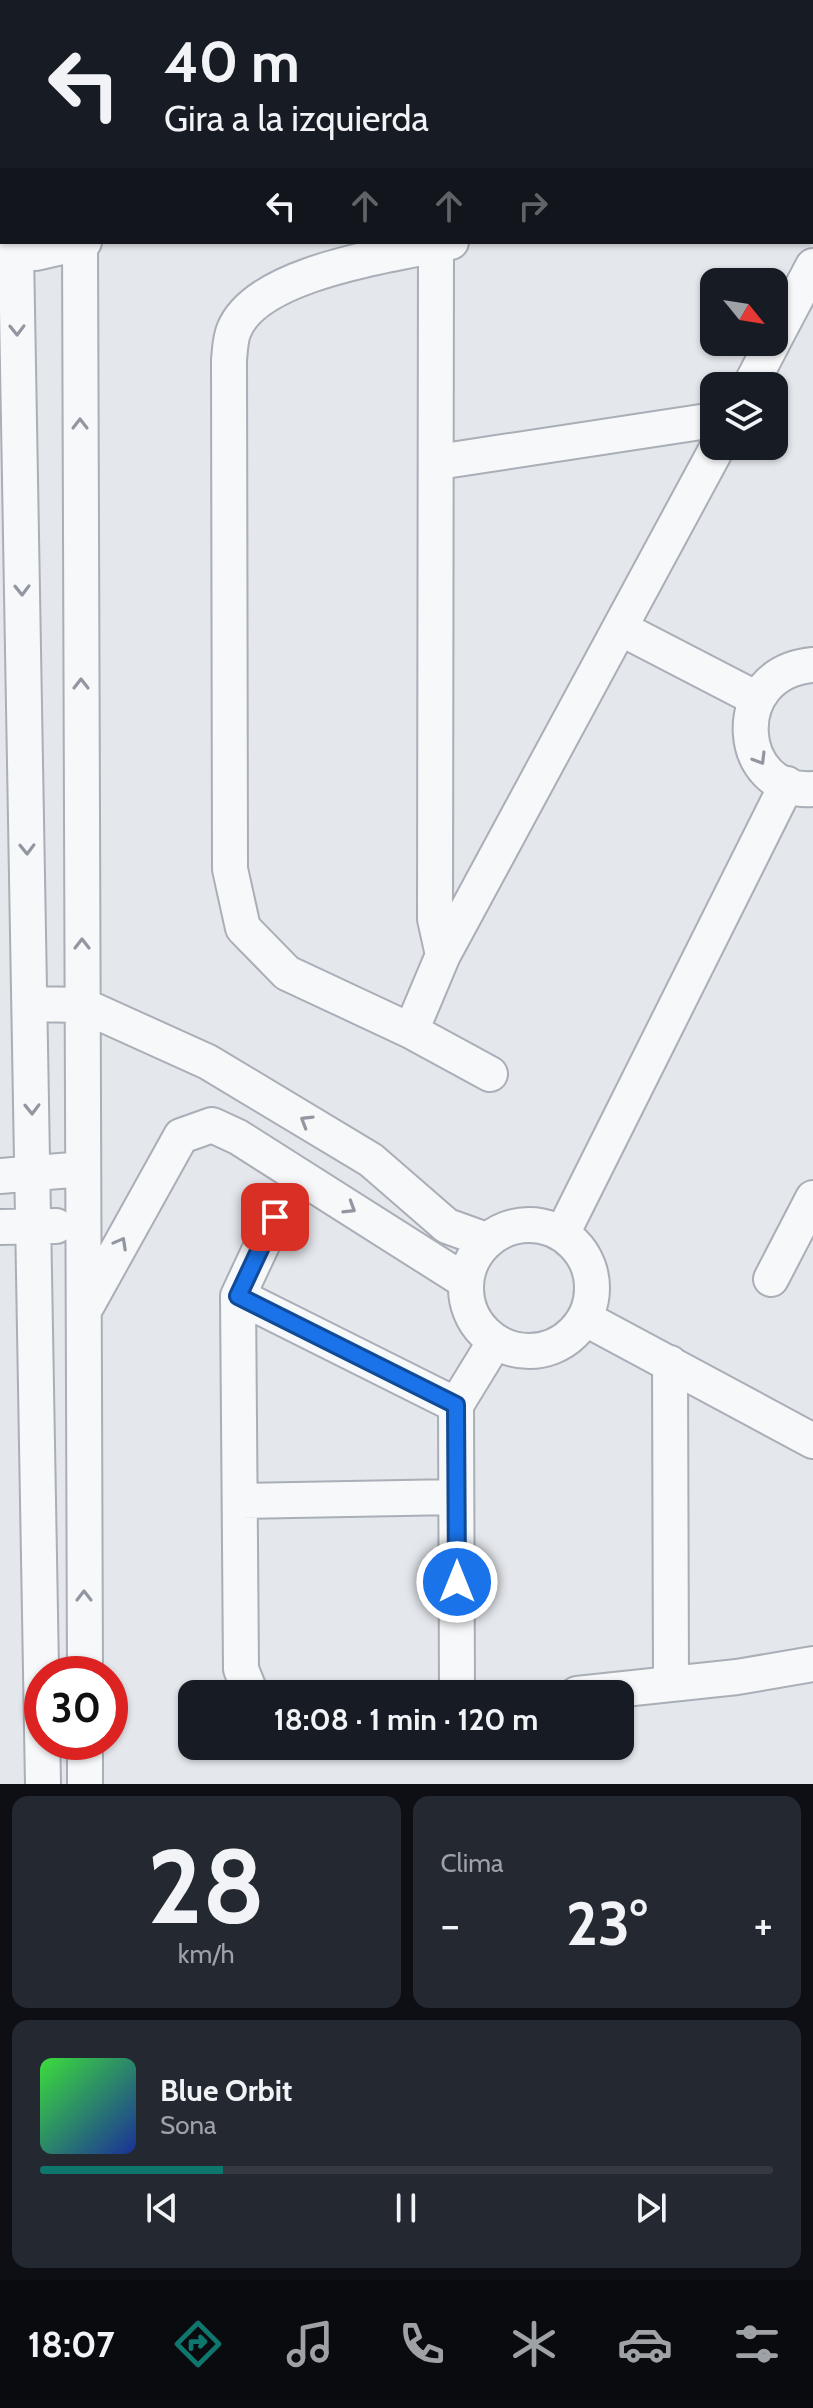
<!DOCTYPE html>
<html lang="es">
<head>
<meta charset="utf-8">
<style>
	body { margin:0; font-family:Cabin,sans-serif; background:#242831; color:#f1f3f6; height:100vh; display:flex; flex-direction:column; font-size:30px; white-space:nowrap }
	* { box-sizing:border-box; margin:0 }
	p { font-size:26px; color:#9ea1a6 }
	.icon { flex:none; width:44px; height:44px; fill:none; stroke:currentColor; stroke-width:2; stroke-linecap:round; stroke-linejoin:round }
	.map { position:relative; height:1784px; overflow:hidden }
	.details { display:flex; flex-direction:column; gap:12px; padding:12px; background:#0d0f14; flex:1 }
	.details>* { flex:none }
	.hud { position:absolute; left:0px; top:0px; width:814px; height:244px; box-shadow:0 2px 6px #0004; background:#171b24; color:#f1f3f6; overflow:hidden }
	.needle { width:52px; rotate:120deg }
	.tools { position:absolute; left:700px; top:268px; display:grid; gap:16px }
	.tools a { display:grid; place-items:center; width:88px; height:88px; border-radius:16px; background:#171b24; box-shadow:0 2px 6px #0004; font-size:40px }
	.speed { position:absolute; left:24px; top:1656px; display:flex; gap:16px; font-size:40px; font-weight:700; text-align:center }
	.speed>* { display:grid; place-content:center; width:104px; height:104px; border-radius:50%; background:#171b24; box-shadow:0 2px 6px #0004; line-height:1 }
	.speed .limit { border:12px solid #d22; background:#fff; color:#111 }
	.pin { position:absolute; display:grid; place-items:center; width:68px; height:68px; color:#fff; margin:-34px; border-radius:16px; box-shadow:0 4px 12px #0006 }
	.me { position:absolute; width:88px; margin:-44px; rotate:0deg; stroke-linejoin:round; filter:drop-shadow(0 0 6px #0008) }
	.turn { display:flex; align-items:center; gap:28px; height:168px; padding:0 32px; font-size:36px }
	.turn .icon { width:104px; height:104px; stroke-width:2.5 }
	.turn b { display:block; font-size:56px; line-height:68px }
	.lanes { display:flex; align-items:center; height:76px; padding:0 32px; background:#0003; justify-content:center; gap:40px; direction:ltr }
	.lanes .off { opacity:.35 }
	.big { font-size:60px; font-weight:800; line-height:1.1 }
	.details .widget { flex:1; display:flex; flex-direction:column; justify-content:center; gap:12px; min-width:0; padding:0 28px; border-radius:16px; background:#242831 }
	.details .dial { align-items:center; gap:0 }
	.dial b { font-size:104px; line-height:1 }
	.song { display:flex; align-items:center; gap:24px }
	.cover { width:96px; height:96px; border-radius:12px; background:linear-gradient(135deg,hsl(120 70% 55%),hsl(230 70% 35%)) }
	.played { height:8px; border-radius:4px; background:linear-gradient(90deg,#0f766e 25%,#363941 25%) }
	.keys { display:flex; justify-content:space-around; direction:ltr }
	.heat { display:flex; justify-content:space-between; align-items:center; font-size:44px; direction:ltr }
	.details .tiles { flex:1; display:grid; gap:12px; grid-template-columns:1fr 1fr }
	.widget:last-child { grid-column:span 2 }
	.trip { position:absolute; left:178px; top:1680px; width:456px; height:80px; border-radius:16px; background:#171b24; box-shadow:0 2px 6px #0004; font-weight:800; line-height:80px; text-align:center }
	.menu { display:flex; height:128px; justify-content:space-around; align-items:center; background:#090b0e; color:#9ea1a6 }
	.menu .icon { width:56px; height:56px }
	.menu .selected { color:#0f766e }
	.menu b { font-size:36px; color:#f1f3f6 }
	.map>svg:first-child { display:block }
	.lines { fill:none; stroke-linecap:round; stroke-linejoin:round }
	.minor-casing { stroke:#a9aeb7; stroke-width:38 }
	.minor { stroke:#f7f8fa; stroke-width:34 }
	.oneway { stroke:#9196a0 }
	.route-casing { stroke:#114b97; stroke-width:20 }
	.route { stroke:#1a73e8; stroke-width:14 }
</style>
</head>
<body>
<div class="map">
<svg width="813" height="1784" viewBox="0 0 813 1784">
	<rect width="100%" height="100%" fill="#e4e7ec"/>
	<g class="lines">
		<defs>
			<path id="minor" d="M812,30H813
				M812,159H813
				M451,242C394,255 258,271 234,330C230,339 230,351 229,360L230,869L243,928L287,973L411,1031L490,1074
				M80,243L85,1674
				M436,245L435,919L443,955
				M0,249L36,253L84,242
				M16,252L43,1784
				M774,340L813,266
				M750,386L773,342
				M438,462L714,420
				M620,628L757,699
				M813,665C724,673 736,795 813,789
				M30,1004L82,1005L208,1062L371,1160L447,1226L486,1240
				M411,1031L443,955L718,446
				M0,1176L83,1169
				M466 1288a63 63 0 1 1 126 0a63 63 0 1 1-126 0Z
				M0,1227L56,1226
				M563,1232L787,784
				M771,1279L813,1198
				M238,1296L456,1405
				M86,1307L181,1136L212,1125L238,1137L465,1281
				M586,1319L813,1441
				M670,1363L671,1684
				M240,1501L456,1497
				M251,1694L241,1669L238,1296L275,1217
				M457,1694L456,1405L494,1343
				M577,1694L737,1677L813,1664
				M85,1742V1784"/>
		</defs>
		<!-- minor casing -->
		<use href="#minor" class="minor-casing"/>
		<!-- minor -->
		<use href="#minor" class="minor"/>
	</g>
	<!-- one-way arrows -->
	<defs><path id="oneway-chevron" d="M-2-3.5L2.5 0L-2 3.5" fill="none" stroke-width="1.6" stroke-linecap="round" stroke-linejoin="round" transform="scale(2)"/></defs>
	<g class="oneway">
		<use href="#oneway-chevron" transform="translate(17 330) rotate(89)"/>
		<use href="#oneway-chevron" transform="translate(80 424) rotate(-90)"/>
		<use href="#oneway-chevron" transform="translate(22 590) rotate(89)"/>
		<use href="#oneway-chevron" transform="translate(81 684) rotate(-90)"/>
		<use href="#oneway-chevron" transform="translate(760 759) rotate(59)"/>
		<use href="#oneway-chevron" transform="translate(27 849) rotate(89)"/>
		<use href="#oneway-chevron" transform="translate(82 944) rotate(-90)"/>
		<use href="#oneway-chevron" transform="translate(32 1109) rotate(89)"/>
		<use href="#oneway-chevron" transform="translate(306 1121) rotate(-149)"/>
		<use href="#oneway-chevron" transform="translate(350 1208) rotate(32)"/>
		<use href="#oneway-chevron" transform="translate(121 1243) rotate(-61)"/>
		<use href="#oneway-chevron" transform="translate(84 1596) rotate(-90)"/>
	</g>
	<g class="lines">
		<defs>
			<path id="route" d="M275,1217L238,1296L456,1405L457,1582"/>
		</defs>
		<!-- route casing -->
		<use href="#route" class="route-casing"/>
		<!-- route -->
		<use href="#route" class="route"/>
	</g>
</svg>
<div class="tools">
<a><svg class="needle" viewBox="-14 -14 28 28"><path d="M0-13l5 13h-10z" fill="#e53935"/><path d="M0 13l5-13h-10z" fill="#9ea1a6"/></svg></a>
<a><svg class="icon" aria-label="layers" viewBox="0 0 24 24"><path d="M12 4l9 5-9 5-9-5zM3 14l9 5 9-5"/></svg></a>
</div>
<div class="speed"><div class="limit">30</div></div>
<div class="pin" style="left:275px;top:1217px;background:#d93025"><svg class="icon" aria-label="arrive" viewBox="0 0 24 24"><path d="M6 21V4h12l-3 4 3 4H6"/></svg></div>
<svg class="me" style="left:457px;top:1582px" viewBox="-20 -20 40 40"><circle r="17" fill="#1a73e8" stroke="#fff" stroke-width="3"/><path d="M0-11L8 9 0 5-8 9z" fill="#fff"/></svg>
<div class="trip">18:08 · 1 min · 120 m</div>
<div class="hud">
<div class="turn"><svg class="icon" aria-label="left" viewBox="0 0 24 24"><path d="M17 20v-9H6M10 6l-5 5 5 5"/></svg><div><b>40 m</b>Gira a la izquierda</div></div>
<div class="lanes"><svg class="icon" aria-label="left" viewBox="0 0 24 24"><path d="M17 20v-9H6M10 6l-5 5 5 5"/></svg><svg class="icon off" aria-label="ahead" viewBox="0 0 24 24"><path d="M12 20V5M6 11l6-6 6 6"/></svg><svg class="icon off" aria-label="ahead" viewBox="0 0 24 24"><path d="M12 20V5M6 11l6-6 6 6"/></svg><svg class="icon off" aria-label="right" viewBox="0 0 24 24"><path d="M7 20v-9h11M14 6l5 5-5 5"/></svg></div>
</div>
</div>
<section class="details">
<div class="tiles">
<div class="widget dial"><b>28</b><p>km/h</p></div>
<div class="widget"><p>Clima</p>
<div class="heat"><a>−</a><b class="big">23°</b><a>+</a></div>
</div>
<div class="widget">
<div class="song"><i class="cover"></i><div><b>Blue Orbit</b><p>Sona</p></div></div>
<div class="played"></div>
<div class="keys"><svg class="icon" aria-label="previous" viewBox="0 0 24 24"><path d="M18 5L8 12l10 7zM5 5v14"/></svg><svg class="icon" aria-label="pause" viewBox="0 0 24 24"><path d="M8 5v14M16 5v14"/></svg><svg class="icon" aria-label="next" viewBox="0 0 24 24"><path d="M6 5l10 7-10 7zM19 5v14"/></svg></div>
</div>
</div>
</section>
<nav class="menu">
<b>18:07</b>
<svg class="icon selected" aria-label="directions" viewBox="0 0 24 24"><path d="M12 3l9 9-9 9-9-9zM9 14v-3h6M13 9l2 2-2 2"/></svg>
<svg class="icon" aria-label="music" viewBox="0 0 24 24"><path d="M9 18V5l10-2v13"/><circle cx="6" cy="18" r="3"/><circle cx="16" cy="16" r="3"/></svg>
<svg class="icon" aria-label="phone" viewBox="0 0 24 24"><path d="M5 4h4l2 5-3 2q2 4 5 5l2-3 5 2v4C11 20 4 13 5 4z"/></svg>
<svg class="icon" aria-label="climate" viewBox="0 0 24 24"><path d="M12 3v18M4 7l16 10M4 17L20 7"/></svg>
<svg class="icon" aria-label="car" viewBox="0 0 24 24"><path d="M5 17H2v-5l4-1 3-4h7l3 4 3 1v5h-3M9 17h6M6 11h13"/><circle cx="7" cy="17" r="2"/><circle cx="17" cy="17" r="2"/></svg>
<svg class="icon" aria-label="filters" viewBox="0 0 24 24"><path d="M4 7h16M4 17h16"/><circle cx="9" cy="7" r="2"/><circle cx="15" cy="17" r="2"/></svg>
</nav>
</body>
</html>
